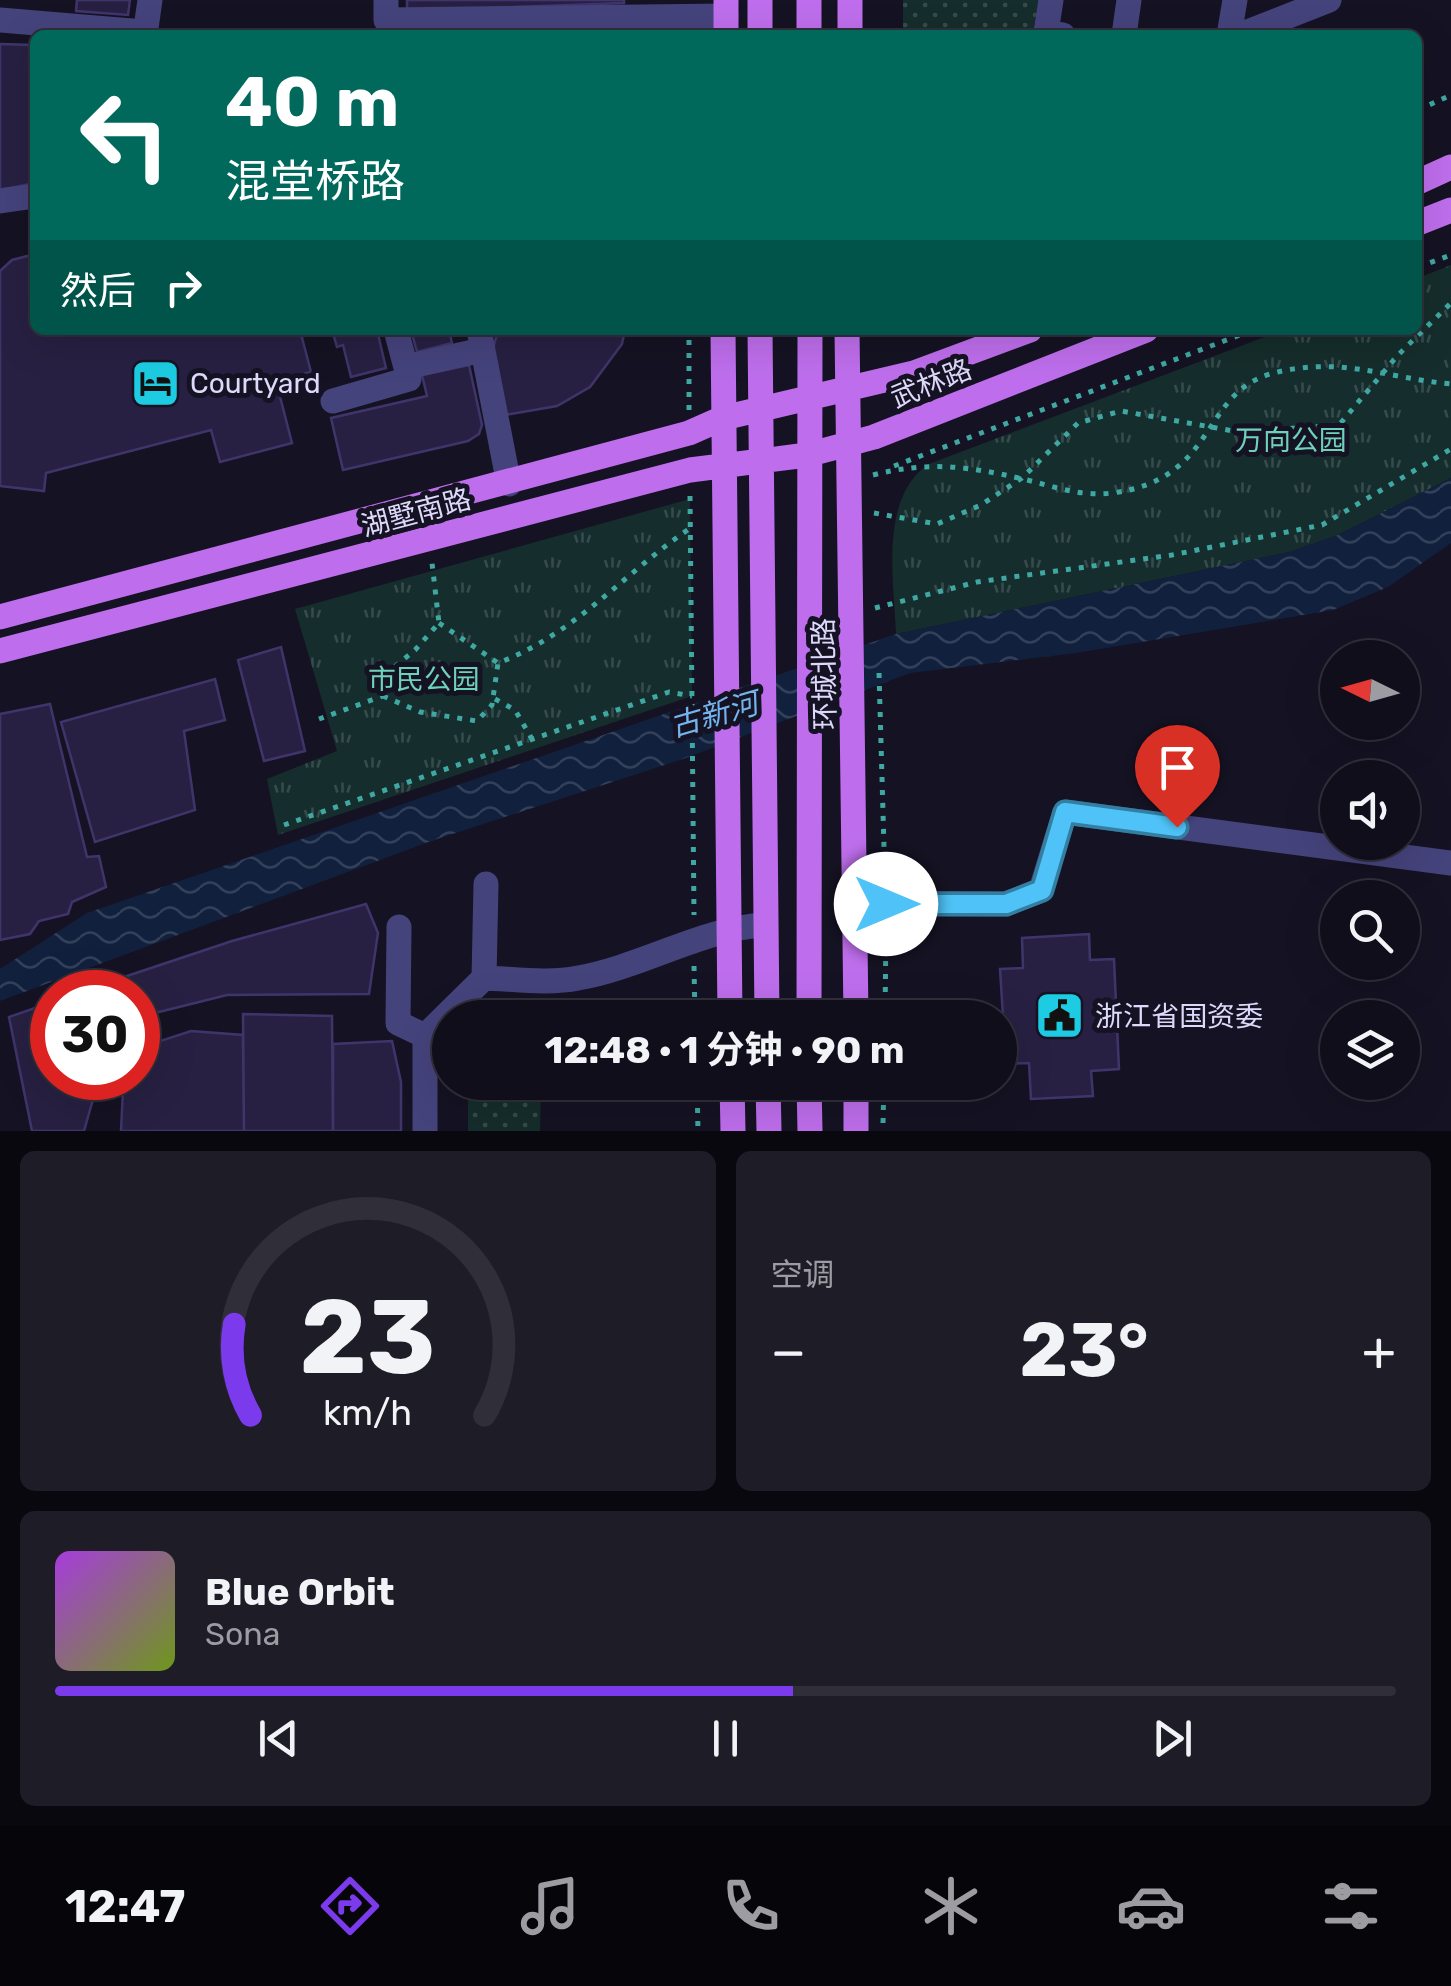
<!DOCTYPE html>
<html lang="zh">
<head>
<meta charset="utf-8">
<style>
	body { margin:0; font-family:Rubik,"Noto Sans SC",sans-serif; background:#1e1c27; color:#f1f3f6; height:100vh; display:flex; flex-direction:column; font-size:38px; white-space:nowrap }
	* { box-sizing:border-box; margin:0 }
	p { font-size:32px; color:#9c9ca2 }
	.icon { flex:none; width:55px; height:55px; fill:none; stroke:currentColor; stroke-width:2; stroke-linecap:round; stroke-linejoin:round }
	.map { position:relative; height:1131px; overflow:hidden }
	.drawer { display:flex; flex-direction:column; gap:20px; padding:20px; background:#09080e; flex:1 }
	.drawer>* { flex:none }
	.top-card { position:absolute; left:30px; top:30px; width:1392px; height:305px; border-radius:15px; box-shadow:0 10px 40px #0002,0 0 0 2px #302e39; background:#00695c; color:#fff; overflow:hidden }
	.needle { width:65px; rotate:275deg }
	.tools { position:absolute; left:1320px; top:640px; display:grid; gap:20px }
	.tools a { display:grid; place-items:center; width:100px; height:100px; border-radius:50%; background:#100e1a; box-shadow:0 10px 40px #0002,0 0 0 2px #302e39; font-size:50px }
	.speed { position:absolute; left:30px; top:970px; display:flex; gap:20px; font-size:50px; font-weight:700; text-align:center }
	.speed>* { display:grid; place-content:center; width:130px; height:130px; border-radius:50%; background:#100e1a; box-shadow:0 10px 40px #0002,0 0 0 2px #302e39; line-height:1 }
	.speed .limit { border:15px solid #d22; background:#fff; color:#111 }
	.pin { position:absolute; display:grid; place-items:center; width:85px; height:85px; color:#fff; margin:-102px -42px; border-radius:50% 50% 50% 0; rotate:-45deg; box-shadow:0 0 10px #0007 }
	.pin .icon { rotate:45deg }
	.me { position:absolute; width:110px; margin:-55px; rotate:90deg; stroke-linejoin:round; filter:drop-shadow(0 0 8px #0008) }
	.turn { display:flex; align-items:center; gap:35px; height:210px; padding:0 30px; font-size:45px }
	.turn .icon { width:130px; height:130px; stroke-width:2.5 }
	.turn b { display:block; font-size:70px; line-height:85px }
	.then { display:flex; align-items:center; height:95px; padding:0 30px; background:#0003; gap:20px; font-size:38px }
	.big { font-size:75px; font-weight:700; line-height:1.1 }
	.drawer .widget { flex:1; display:flex; flex-direction:column; justify-content:center; gap:15px; min-width:0; padding:0 35px; border-radius:15px; background:#1e1c27 }
	.drawer .dial { align-items:center; gap:0 }
	.dial svg { height:260px; overflow:visible; fill:none; stroke:#302e39; stroke-width:7; stroke-linecap:round; text-anchor:middle }
	.dial text { fill:#f1f3f6; stroke:none }
	.song { display:flex; align-items:center; gap:30px }
	.cover { width:120px; height:120px; border-radius:15px; background:linear-gradient(135deg,hsl(280 70% 55%),hsl(80 70% 35%)) }
	.played { height:10px; border-radius:5px; background:linear-gradient(90deg,#7c3aed 55%,#302e39 55%) }
	.keys { display:flex; justify-content:space-around; direction:ltr }
	.heat { display:flex; justify-content:space-between; align-items:center; font-size:55px; direction:ltr }
	.drawer .tiles { flex:1; display:grid; gap:20px; grid-template-columns:1fr 1fr }
	.widget:last-child { grid-column:span 2 }
	.trip { position:absolute; left:432px; top:1000px; width:585px; height:100px; border-radius:50px; background:#100e1a; box-shadow:0 10px 40px #0002,0 0 0 2px #302e39; font-weight:700; line-height:100px; text-align:center }
	.tab-bar { display:flex; height:160px; justify-content:space-around; align-items:center; background:#06060a; color:#9c9ca2 }
	.tab-bar .icon { width:70px; height:70px }
	.tab-bar .active { color:#7c3aed }
	.tab-bar b { font-size:45px; color:#f1f3f6 }
	.map>svg:first-child { display:block }
	.grass { fill:url(#grass-dots) }
	.park { fill:url(#park-tufts) }
	.water { fill:url(#water-waves) }
	.building { fill:#272042; stroke:#40356b; stroke-width:2.5 }
	.lines { fill:none; stroke-linecap:round; stroke-linejoin:round }
	.path { stroke:#3fa8a3; stroke-width:5; stroke-dasharray:5 8; stroke-linecap:butt }
	.minor { stroke:#45437c; stroke-width:25 }
	.major { stroke:#be6eec; stroke-width:25 }
	.route-casing { stroke:#337fa1; stroke-width:25 }
	.route { stroke:#4fc3f7; stroke-width:18 }
	.labels { text-anchor:middle; stroke-width:10; stroke-linejoin:round; paint-order:stroke }
	.poi-label { font-size:28px; fill:#ddd9fa; stroke:#151223; text-anchor:start }
	.street-label { font-size:28px; fill:#ddd9fa; stroke:#151223 }
	.park-label { font-size:28px; fill:#6ed1b9; stroke:#151223 }
	.water-label { font-size:30px; font-style:italic; fill:#74b4ed; stroke:#151223 }
</style>
</head>
<body>
<div class="map">
<svg width="1451" height="1131" viewBox="0 0 1451 1131">
	<defs>
		<pattern id="grass-dots" width="8" height="8" patternUnits="userSpaceOnUse" patternTransform="scale(2.5)"><rect width="8" height="8" fill="#152d2c"/><path d="M2 2h.1M6 6h.1" fill="none" stroke="#374b4c" stroke-width="1.8" stroke-linecap="round"/></pattern>
		<pattern id="park-tufts" width="24" height="20" patternUnits="userSpaceOnUse" patternTransform="scale(2.5)"><rect width="24" height="20" fill="#152d2c"/><path d="M3 7l-1-3M5 7V3M7 7l1-3M15 17l-1-3M17 17v-4M19 17l1-3" fill="none" stroke="#374b4c"/></pattern>
		<pattern id="water-waves" width="16" height="10" patternUnits="userSpaceOnUse" patternTransform="scale(2.5)"><rect width="16" height="10" fill="#11203d"/><path d="M0 5q4-4 8 0t8 0" fill="none" stroke="#33405a"/></pattern>
	</defs>
	<rect width="100%" height="100%" fill="#151223"/>
	<!-- grass -->
	<path class="grass" d="M903,0H1039L1032,35H903Z
		M468,1083H541L540,1131H468Z"/>
	<!-- park -->
	<path class="park" d="M1451,265V478L1338,535L1289,552L896,634C894,580 879,497 929,464L1283,330H1418V278Z
		M690,499L692,696L278,835L267,779L337,751L295,609Z"/>
	<!-- water -->
	<path class="water" d="M1451,478V543L1388,587L1333,610L1076,653L910,673L683,759L431,841L0,1001V969L87,913L896,634L1289,552L1338,535Z"/>
	<!-- building -->
	<path class="building" d="M77,0H130L128,15L76,11Z
		M407,0H624V3L407,11Z
		M0,44L35,45V183L0,190Z
		M35,254V330H300L311,372L276,381L292,443L220,462L211,430L46,473L44,491L0,486V271L12,260Z
		M332,330H377L386,368L351,377L343,345L337,347Z
		M411,330H449L452,343L417,352Z
		M498,330H625L622,344L590,387L557,406L505,415L493,349Z
		M469,365L482,425L479,434L468,441L343,470L331,418L427,396L422,375Z
		M281,647L305,751L264,761L238,660Z
		M215,679L225,720L184,731L195,810L95,842L61,722Z
		M50,704L87,857L99,856L106,887L72,902L68,914L39,921L30,934L0,940V714Z
		M366,904L378,933L369,994L227,995L155,1013L138,1027V992H79L232,941Z
		M1089,934L1090,960L1114,959L1119,1069L1091,1071L1093,1096L1031,1099L1029,1063L1006,1064L1000,969L1023,968L1022,938Z
		M52,1002V1078H99L84,1131H32L9,1017Z
		M243,1014L332,1016L333,1131H244Z
		M191,1031L243,1035L244,1131H121L123,1089L129,1078H138V1061L157,1042Z
		M392,1041L401,1082V1131H333V1044Z"/>
	<g class="lines">
		<!-- path -->
		<path class="path" d="M1418,110L1451,95
			M1418,267L1451,255
			M689,410V330
			M894,466L1253,330
			M873,475C928,461 967,466 1023,479C1053,486 1080,497 1112,493C1217,480 1200,395 1270,374C1338,355 1386,378 1451,384
			M690,496L694,915
			M874,513L937,524L981,505L1022,478L1078,423L1121,411L1239,432L1339,425L1398,355L1451,303
			M875,608L977,582L1172,555L1322,525L1451,449
			M439,623L498,663
			M879,673L885,882
			M383,696L420,712L477,721L492,705L498,663C575,634 622,575 689,529
			M495,699L515,710L532,739
			M319,719L383,696L381,678L415,650L439,623L432,563
			M284,825L669,692L692,696
			M694,966L695,1018
			M885,1018L886,928
			M697,1082L698,1131
			M883,1123L884,1082"/>
		<!-- minor -->
		<path class="minor" d="M386,0V20L726,16
			M1051,0L1046,32L1063,35
			M0,20L144,32
			M145,35L150,0
			M1124,35L1129,0
			M1229,35L1235,0
			M1240,35L1329,0
			M0,201L35,196
			M479,330L509,484
			M406,367L482,350
			M333,401L409,379L396,330
			M857,903L1006,904L1041,890L1065,812L1451,863
			M399,927L398,1023L425,1036
			M484,978L486,884
			M425,1131V1036L484,978C514,979 549,984 578,978C641,967 704,928 765,925"/>
		<!-- major -->
		<path class="major" d="M760,0V35
			M809,0V35
			M726,35V0
			M850,35V0
			M1418,182L1451,167
			M1418,223L1451,210
			M723,330L730,1018
			M760,330L767,1018
			M847,330L856,1018
			M0,617L689,433L723,418L914,373L1030,330
			M0,651L690,470L807,455L874,437L1146,330
			M809,1018L810,330
			M732,1082L733,1131
			M768,1082L769,1131
			M809,1082L810,1131
			M856,1131V1082"/>
	</g>
	<g class="lines">
		<defs>
			<path id="route" d="M886,904H1006L1042,890L1065,812L1177,827"/>
		</defs>
		<!-- route casing -->
		<use href="#route" class="route-casing"/>
		<!-- route -->
		<use href="#route" class="route"/>
	</g>
	<!-- icons -->
	<defs>
		<symbol id="hotel-square" viewBox="-11 -11 22 22"><rect x="-9" y="-9" width="18" height="18" rx="4" fill="#1dcce2" stroke="#151223"/><path d="M-6-4.5h1.5V1H6V5H4.5V3h-9V5H-6ZM-4 0a1.8 1.8 0 1 1 3.6 0ZM.5 0V-2.5h3Q6-2.5 6 0Z" fill="#111"/></symbol>
		<symbol id="civic-square" viewBox="-11 -11 22 22"><rect x="-9" y="-9" width="18" height="18" rx="4" fill="#1dcce2" stroke="#151223"/><path d="M-.6-6.5H3V-4.5H.6V-3L4-1V1h2V6H-6V1h2V-1L-.6-3ZM-1.2 2.5V6h2.4V2.5Z" fill="#111"/></symbol>
	</defs>
	<g fill-rule="evenodd">
		<use href="#hotel-square" x="128" y="356" width="55" height="55"/>
		<use href="#civic-square" x="1032" y="988" width="55" height="55"/>
	</g>
	<g class="labels">
		<!-- poi labels -->
		<g class="poi-label">
			<text x="190" y="393">Courtyard</text>
			<text x="1095" y="1026">浙江省国资委</text>
		</g>
		<!-- street labels -->
		<g class="street-label">
			<text transform="translate(931 383) rotate(-22)" y="10">武林路</text>
			<text transform="translate(416 512) rotate(-15)" y="10">湖墅南路</text>
			<text transform="translate(824 674) rotate(-91)" y="10">环城北路</text>
		</g>
		<!-- park labels -->
		<g class="park-label">
			<text x="1291" y="450">万向公园</text>
			<text x="424" y="689">市民公园</text>
		</g>
		<!-- water labels -->
		<g class="water-label">
			<text transform="translate(714 715) rotate(-16)" y="10">古新河</text>
		</g>
	</g>
</svg>
<div class="tools">
<a><svg class="needle" viewBox="-14 -14 28 28"><path d="M0-13l5 13h-10z" fill="#e53935"/><path d="M0 13l5-13h-10z" fill="#9c9ca2"/></svg></a>
<a><svg class="icon" aria-label="sound" viewBox="0 0 24 24"><path d="M4 9h4l5-4v14l-5-4H4zM17 9q2 3 0 6"/></svg></a>
<a><svg class="icon" aria-label="search" viewBox="0 0 24 24"><circle cx="10" cy="10" r="6"/><path d="M15 15l6 6"/></svg></a>
<a><svg class="icon" aria-label="layers" viewBox="0 0 24 24"><path d="M12 4l9 5-9 5-9-5zM3 14l9 5 9-5"/></svg></a>
</div>
<div class="speed"><div class="limit">30</div></div>
<div class="pin" style="left:1177px;top:827px;background:#d93025"><svg class="icon" aria-label="arrive" viewBox="0 0 24 24"><path d="M6 21V4h12l-3 4 3 4H6"/></svg></div>
<svg class="me" style="left:886px;top:904px" viewBox="-20 -20 40 40"><circle r="19" fill="#fff"/><path d="M0-13L10 11 0 6-10 11z" fill="#4fc3f7"/></svg>
<div class="trip">12:48 · 1 分钟 · 90 m</div>
<div class="top-card">
<div class="turn"><svg class="icon" aria-label="left" viewBox="0 0 24 24"><path d="M17 20v-9H6M10 6l-5 5 5 5"/></svg><div><b>40 m</b>混堂桥路</div></div>
<div class="then">然后<svg class="icon" aria-label="right" viewBox="0 0 24 24"><path d="M7 20v-9h11M14 6l5 5-5 5"/></svg></div>
</div>
</div>
<section class="drawer">
<div class="tiles">
<div class="widget dial"><svg viewBox="0 0 100 80">
<path d="M14 69A42 42 0 1 1 86 69"/>
<path d="M14 69A42 42 0 0 1 9 41" stroke="#7c3aed"/>
<text x="50" y="56" font-size="32" font-weight="700">23</text>
<text x="50" y="72" font-size="11">km/h</text>
</svg></div>
<div class="widget"><p>空调</p>
<div class="heat"><a>−</a><b class="big">23°</b><a>+</a></div>
</div>
<div class="widget">
<div class="song"><i class="cover"></i><div><b>Blue Orbit</b><p>Sona</p></div></div>
<div class="played"></div>
<div class="keys"><svg class="icon" aria-label="previous" viewBox="0 0 24 24"><path d="M18 5L8 12l10 7zM5 5v14"/></svg><svg class="icon" aria-label="pause" viewBox="0 0 24 24"><path d="M8 5v14M16 5v14"/></svg><svg class="icon" aria-label="next" viewBox="0 0 24 24"><path d="M6 5l10 7-10 7zM19 5v14"/></svg></div>
</div>
</div>
</section>
<nav class="tab-bar">
<b>12:47</b>
<svg class="icon active" aria-label="directions" viewBox="0 0 24 24"><path d="M12 3l9 9-9 9-9-9zM9 14v-3h6M13 9l2 2-2 2"/></svg>
<svg class="icon" aria-label="music" viewBox="0 0 24 24"><path d="M9 18V5l10-2v13"/><circle cx="6" cy="18" r="3"/><circle cx="16" cy="16" r="3"/></svg>
<svg class="icon" aria-label="phone" viewBox="0 0 24 24"><path d="M5 4h4l2 5-3 2q2 4 5 5l2-3 5 2v4C11 20 4 13 5 4z"/></svg>
<svg class="icon" aria-label="climate" viewBox="0 0 24 24"><path d="M12 3v18M4 7l16 10M4 17L20 7"/></svg>
<svg class="icon" aria-label="car" viewBox="0 0 24 24"><path d="M5 17H2v-5l4-1 3-4h7l3 4 3 1v5h-3M9 17h6M6 11h13"/><circle cx="7" cy="17" r="2"/><circle cx="17" cy="17" r="2"/></svg>
<svg class="icon" aria-label="filters" viewBox="0 0 24 24"><path d="M4 7h16M4 17h16"/><circle cx="9" cy="7" r="2"/><circle cx="15" cy="17" r="2"/></svg>
</nav>
</body>
</html>
